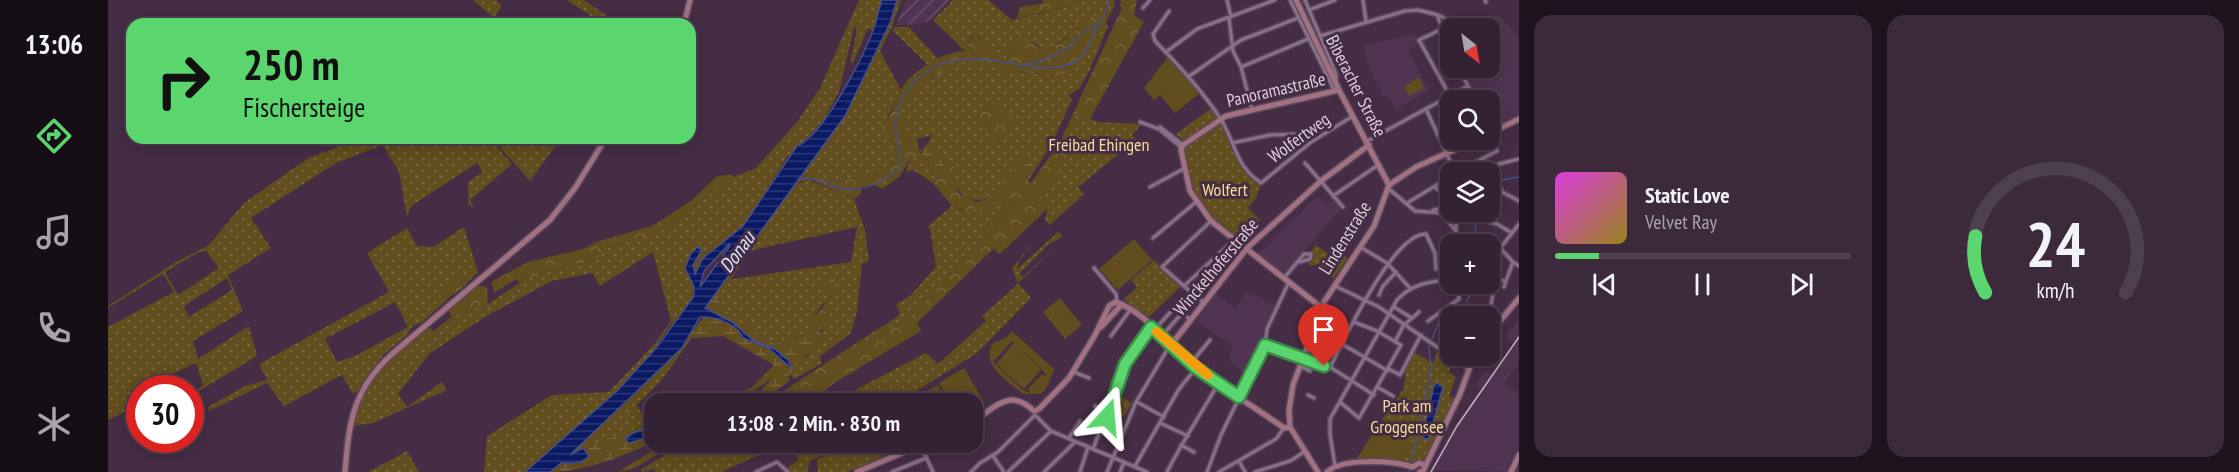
<!DOCTYPE html>
<html lang="de">
<head>
<meta charset="utf-8">
<style>
	body { margin:0; font-family:"PT Sans Narrow",sans-serif; background:#3c2a3c; color:#f1f3f6; height:100vh; display:flex; flex-direction:column; font-size:22px; white-space:nowrap }
	* { box-sizing:border-box; margin:0 }
	p { font-size:20px; color:#a9a4ac }
	.icon { flex:none; width:33px; height:33px; fill:none; stroke:currentColor; stroke-width:2; stroke-linecap:round; stroke-linejoin:round }
	.map { position:relative; flex:1; overflow:hidden }
	.panel { display:flex; flex-direction:column; gap:15px; padding:15px; background:#1d131d; width:720px }
	.panel>* { flex:none }
	.hud { position:absolute; left:18px; top:18px; width:570px; height:126px; border-radius:18px; box-shadow:0 3px 15px #0003,0 0 0 2px #4e3f4f; background:#5bd56e; color:#111; overflow:hidden }
	.needle { width:39px; rotate:149deg }
	.fabs { position:absolute; left:1332px; top:18px; display:grid; gap:12px }
	.fabs a { display:grid; place-items:center; width:60px; height:60px; border-radius:12px; background:#342234; box-shadow:0 3px 15px #0003,0 0 0 2px #4e3f4f; font-size:30px }
	.speed { position:absolute; left:18px; top:375px; display:flex; gap:12px; font-size:30px; font-weight:700; text-align:center }
	.speed>* { display:grid; place-content:center; width:78px; height:78px; border-radius:50%; background:#342234; box-shadow:0 3px 15px #0003,0 0 0 2px #4e3f4f; line-height:1 }
	.speed .limit { border:9px solid #d22; background:#fff; color:#111 }
	.pin { position:absolute; display:grid; place-items:center; width:51px; height:51px; color:#fff; margin:-62px -26px; border-radius:50% 50% 50% 0; rotate:-45deg; box-shadow:0 0 6px #0007 }
	.pin .icon { rotate:45deg }
	.me { position:absolute; width:66px; margin:-33px; rotate:19deg; stroke-linejoin:round; filter:drop-shadow(0 0 4px #0008) }
	.turn { display:flex; align-items:center; gap:21px; height:126px; padding:0 18px; font-size:27px }
	.turn .icon { width:78px; height:78px; stroke-width:2.5 }
	.turn b { display:block; font-size:42px; line-height:51px }
	.panel .widget { flex:1; display:flex; flex-direction:column; justify-content:center; gap:9px; min-width:0; padding:0 21px; border-radius:18px; background:#3c2a3c }
	.panel .dial { align-items:center; gap:0 }
	.dial svg { height:156px; overflow:visible; fill:none; stroke:#4e3f4f; stroke-width:7; stroke-linecap:round; text-anchor:middle }
	.dial text { fill:#f1f3f6; stroke:none }
	.song { display:flex; align-items:center; gap:18px }
	.cover { width:72px; height:72px; border-radius:9px; background:linear-gradient(135deg,hsl(300 70% 55%),hsl(50 70% 35%)) }
	.played { height:6px; border-radius:3px; background:linear-gradient(90deg,#5bd56e 15%,#4e3f4f 15%) }
	.keys { display:flex; justify-content:space-around; direction:ltr }
	.panel .tiles { flex:1; display:grid; gap:15px; grid-template-columns:repeat(2,1fr) }
	.trip { position:absolute; left:536px; top:393px; width:339px; height:60px; border-radius:18px; background:#342234; box-shadow:0 3px 15px #0003,0 0 0 2px #4e3f4f; font-weight:600; line-height:60px; text-align:center }
	main { display:flex; flex:1; min-height:0 }
	.dock { display:flex; flex-direction:column; width:108px; justify-content:space-around; align-items:center; background:#150e15; color:#a9a4ac }
	.dock .icon { width:42px; height:42px }
	.dock .active { color:#5bd56e }
	.dock b { font-size:27px; color:#f1f3f6 }
	.map>svg:first-child { display:block }
	.built { fill:#513451 }
	.industrial { fill:url(#industrial-furrows) }
	.green { fill:url(#green-dots); fill-rule:evenodd }
	.forest { fill:url(#forest-crowns) }
	.wetland { fill:url(#wetland-marsh) }
	.pitch { fill:#614d1d; fill-rule:evenodd }
	.water { fill:url(#water-rules); stroke:#494f88; stroke-width:1.5; fill-rule:evenodd }
	.lines { fill:none; stroke-linecap:round; stroke-linejoin:round }
	.stream { stroke:#494f88; stroke-width:1.5 }
	.street-casing { stroke:#5d495d; stroke-width:6 }
	.secondary-casing { stroke:#5d495d; stroke-width:8 }
	.street { stroke:#8a6f8a; stroke-width:3 }
	.secondary { stroke:#a17181; stroke-width:5 }
	.rail { stroke:#c5b4c4; stroke-width:1.5 }
	.route-casing { stroke:#3b8a48; stroke-width:15 }
	.route { stroke:#5bd56e; stroke-width:10 }
	.slow { stroke:#f59e0b; stroke-width:10 }
	.labels { text-anchor:middle; stroke-width:6; stroke-linejoin:round; paint-order:stroke }
	.street-label { font-size:18px; fill:#decedd; stroke:#452d45 }
	.park-label { font-size:18px; fill:#fcdd96; stroke:#452d45 }
	.water-label { font-size:20px; font-style:italic; fill:#dae3fa; stroke:#452d45 }
</style>
</head>
<body>
<main>
<nav class="dock">
<b>13:06</b>
<svg class="icon active" aria-label="directions" viewBox="0 0 24 24"><path d="M12 3l9 9-9 9-9-9zM9 14v-3h6M13 9l2 2-2 2"/></svg>
<svg class="icon" aria-label="music" viewBox="0 0 24 24"><path d="M9 18V5l10-2v13"/><circle cx="6" cy="18" r="3"/><circle cx="16" cy="16" r="3"/></svg>
<svg class="icon" aria-label="phone" viewBox="0 0 24 24"><path d="M5 4h4l2 5-3 2q2 4 5 5l2-3 5 2v4C11 20 4 13 5 4z"/></svg>
<svg class="icon" aria-label="climate" viewBox="0 0 24 24"><path d="M12 3v18M4 7l16 10M4 17L20 7"/></svg>
</nav>
<div class="map">
<svg width="1411" height="472" viewBox="0 0 1411 472">
	<defs>
		<pattern id="industrial-furrows" width="10" height="10" patternUnits="userSpaceOnUse" patternTransform="scale(1.5)"><rect width="10" height="10" fill="#513451"/><path d="M-1 1l2-2M0 10L10 0M9 11l2-2" fill="none" stroke="#6a506a"/></pattern>
		<pattern id="green-dots" width="8" height="8" patternUnits="userSpaceOnUse" patternTransform="scale(1.5)"><rect width="8" height="8" fill="#614d1d"/><path d="M2 2h.1M6 6h.1" fill="none" stroke="#77653d" stroke-width="1.8" stroke-linecap="round"/></pattern>
		<pattern id="forest-crowns" width="20" height="18" patternUnits="userSpaceOnUse" patternTransform="scale(1.5)"><rect width="20" height="18" fill="#614d1d"/><path d="M2 6a3 3 0 1 1 6 0M12 15a3 3 0 1 1 6 0" fill="none" stroke="#77653d"/></pattern>
		<pattern id="wetland-marsh" width="20" height="14" patternUnits="userSpaceOnUse" patternTransform="scale(1.5)"><rect width="20" height="14" fill="#614d1d"/><path d="M1 5h8M5 5V1M11 12h8M15 12V8" fill="none" stroke="#77653d"/></pattern>
		<pattern id="water-rules" width="6" height="5" patternUnits="userSpaceOnUse" patternTransform="scale(1.5)"><rect width="6" height="5" fill="#091963"/><path d="M0 2.5h6" fill="none" stroke="#2c3979"/></pattern>
	</defs>
	<rect width="100%" height="100%" fill="#452d45"/>
	<!-- built -->
	<path class="built" d="M1388,15H1391L1411,37V117L1383,130L1382,100H1370L1354,68H1382V28H1351L1357,27L1362,19L1369,22L1371,27L1374,28Z
		M1307,34L1311,44L1300,50L1321,91L1288,109L1279,95L1275,97L1262,71L1255,46Z
		M1209,197L1218,204L1224,198L1234,208L1174,275L1149,255Z
		M1138,292L1168,305L1139,375L1121,361L1124,344L1110,337L1089,320L1108,293L1127,309Z
		M1411,320V363L1396,384L1411,394V472L1331,470L1321,472L1342,433L1372,389L1367,385L1378,370L1383,374L1406,344L1399,339L1400,330L1404,329Z"/>
	<!-- industrial -->
	<path class="industrial" d="M799,0H842L821,21L804,25H788Z"/>
	<!-- green -->
	<path class="green" d="M365,0H388L394,6L386,18Z
		M459,0H476L511,24H489L491,21Z
		M751,0H774L765,31L760,28L745,63L742,62L748,35V25L746,28L731,92L717,117L705,132L679,157L635,227L601,253L587,274L585,265L594,250L582,255L586,287L583,303L562,326L538,361L509,391L417,472H376L379,436L444,395L501,392L548,342L563,321L545,252L492,286L484,273L444,281L377,317L321,354L290,394L299,407L334,382L339,390L265,423L244,426C258,375 276,363 314,330L327,335L352,315L378,305L412,283L440,271L488,260L497,249L558,229L623,177H608L624,174L625,177L648,168L689,122L712,88Z
		M789,0H793L784,27L772,51L793,90L778,120L789,149L788,162L780,170L730,182L702,174L693,177L737,116L782,23Z
		M845,0H880L904,20L963,6L970,0H1002L997,15C972,19 959,42 936,51L926,42L899,44L903,52L898,58H893L873,42L872,37L864,35L858,52L825,20Z
		M998,23L1000,26L981,72L971,89L961,95L964,100L942,147L920,181L917,179L921,176L922,163L917,158C902,163 899,170 896,185L882,193V198C850,207 847,183 837,158L829,155L822,140L824,135L809,139L812,154L798,136V120L789,127L792,110L803,90L843,61L866,60L913,72L950,76L978,51ZM881,102L887,145L880,126L868,120Z
		M787,27H801L830,59L820,65L784,30Z
		M1104,108L1108,115V119L1077,142L1068,134Z
		M970,112L989,122L1034,124L1024,135L1028,140L970,187L976,194L942,225L937,220L940,206L931,196L969,144L954,142Z
		M1112,121L1132,164L1153,183L1148,198L1140,208L1152,220L1128,241L1103,221L1082,191L1075,145Z
		M255,138L268,140L275,138H381L404,164L362,200L366,208L360,204V182L375,172L369,163L303,206L299,217L291,172L275,145L228,163L143,218L163,248L120,275L135,311L85,341L90,359L141,326L149,356L83,396L95,385L88,363L43,384L45,388H32L31,405L0,420V327L66,292L55,274L0,308V306L68,262L100,246L136,203L200,158ZM98,251L111,268L70,295L57,272L89,253ZM119,278L124,290L81,317L76,306Z
		M391,138H453L422,181L387,142Z
		M803,158L817,159L828,179L825,183L805,170L798,172Z
		M701,180L746,199L757,230L761,261L754,264L749,311L743,333L711,357L714,363L687,379L681,374L686,361L701,355L712,342C712,328 722,320 718,305L725,291L705,317V325L701,331L679,342L666,344C640,323 624,325 606,293L689,182L693,183ZM749,227L743,262L624,279L640,251Z
		M904,203L826,293L801,317L760,341L753,340L789,317L792,313L788,304L801,297L828,267L822,228L819,227L844,206L854,211Z
		M356,227L370,272L354,288L358,275L338,301L313,323L305,326L298,336L275,355L248,393L245,392L246,396L234,375L176,406L159,383L101,411L100,407L137,386L159,380L151,364L281,292L259,253L299,228L309,246L325,247ZM287,302L300,327L249,355L229,362L217,339Z
		M950,232L955,236L940,245L912,273L915,277L954,242L910,283L923,298L869,353L789,403L703,404L708,400L722,403L818,353L830,364L878,321L874,316L910,284L904,268L928,239L911,261L909,269Z
		M1208,245L1229,260L1234,254L1240,258L1225,279L1211,264L1202,266L1199,261L1205,257L1202,252Z
		M1046,260L1073,286L1037,321L1016,299L1029,287L1023,280Z
		M585,330L588,338H584L552,382L529,405L539,425L461,455L535,387Z
		M1330,349L1344,359L1341,372L1348,377L1341,396L1347,398L1317,461L1307,464L1293,461L1296,436L1270,426L1295,390L1298,375L1296,373L1306,352L1325,363Z
		M1008,393L1024,403L1016,417L1004,410L1008,402Z
		M746,442L767,443L774,457L739,472H710L709,460Z
		M578,443H594L601,450L616,456L611,443H677L613,472H549L545,469L534,472L532,470Z
		M683,443H741L702,461L699,472H682L680,467L691,460Z
		M299,451L311,472H260Z"/>
	<!-- forest -->
	<path class="forest" d="M933,0H970L963,6L909,18L912,7L937,3Z
		M1002,0H1006L1007,5L995,28L964,70L950,76L867,66L866,60L843,61L844,68L832,74L825,73C805,89 794,101 789,126L798,119V136L817,159L803,158L791,177L774,189L766,185L753,187V194L746,199L704,180L689,182L702,173L730,182L784,167L788,162L781,154L789,149L785,138L772,125C775,120 779,120 782,115C788,104 790,91 799,81C813,66 838,51 858,51L866,34L893,58H898L903,52L899,45L910,32L936,51C957,43 971,25 990,13L997,14Z
		M1013,0H1029L1026,15L1036,22L982,119L970,113L955,141L970,144L932,196L941,206L938,210L892,254L885,249L809,323L813,331L726,383L703,403H667L665,398L753,340L760,341L801,317L826,293L903,204L866,215L844,206L825,183L835,170L837,158L843,161L849,171L845,178L851,194L869,202L882,198V193L896,185L895,178L899,170L903,168L923,183L952,142L1014,8L1012,6Z
		M881,102L909,118L887,146L880,126L868,120Z
		M617,175L624,177L558,229L497,249L488,260L440,271L412,283L409,279L387,292L383,282L420,262L475,249L488,242L544,226L583,201L608,177Z
		M353,272L358,275L354,288L336,301L332,297Z
		M370,285L379,287L380,302L378,305L352,315L327,335L318,332L317,329L322,328L326,331L344,316L340,311L322,325C338,310 356,301 370,285Z
		M557,443H568L525,469L510,472Z"/>
	<!-- wetland -->
	<path class="wetland" d="M822,140L829,155L837,158L835,170L828,179L811,149L814,150Z
		M915,157L925,164V170L917,179L903,168L905,163Z
		M721,278H726L728,283L718,305L720,323L712,330L714,347L687,361L685,371L680,376L682,380C665,395 647,403 624,403L652,392L664,377C648,392 626,403 605,403L643,388L666,365L615,336L588,338L585,330L596,317C610,316 630,326 635,338C651,347 674,350 682,368L681,361L667,349L645,340L636,331L597,308L606,293C624,325 640,323 666,344C681,342 705,335 705,317L714,309L720,295L716,286Z
		M546,423V425L525,433L546,436V442C514,456 477,472 442,472L453,463L470,464L479,450L475,448Z"/>
	<!-- pitch -->
	<path class="pitch" d="M1060,57L1092,93L1067,113L1052,95L1046,100L1036,88Z
		M1311,77L1316,88L1301,96L1296,88L1281,97Z
		M1026,239L1044,260L1010,290L991,269Z
		M952,298L974,325L957,339L935,312Z
		M904,331L947,370C940,378 942,388 932,394H915C899,381 872,365 885,343L899,337ZM904,341L938,374V376L934,374L920,389L923,393L915,390L885,362Z
		M906,343L934,369L916,389L888,364Z
		M856,368L877,404L864,412V404L843,403L831,383Z
		M830,385L841,403H811L808,398Z
		M1270,426L1287,434L1304,435L1299,457L1292,463L1245,464Z"/>
	<!-- water -->
	<path class="water" d="M774,0H789L782,23L737,116L597,308L624,322L645,340L667,349L681,361L684,369L659,347L635,338C629,324 607,316 592,317L574,348L462,455L475,448L481,456C472,465 465,463 453,463L442,472H417L509,391L549,347L586,296V287L577,268L582,255L589,247L594,250L585,265L587,274L595,258L635,226L689,146C715,136 754,59 765,31C769,21 770,10 774,0ZM621,244L622,246L592,287L596,271Z
		M1329,383L1335,387L1320,440L1314,437L1326,385Z
		M546,425L545,436L521,443L517,439L525,433Z"/>
	<g class="lines">
		<!-- stream -->
		<path class="stream" d="M920,65C934,70 965,69 975,55C981,46 985,34 991,24
			M690,179C708,175 719,186 736,189C756,192 777,180 792,168C796,143 779,131 793,102C813,61 848,55 889,61C898,62 912,66 921,64C928,63 958,51 962,46C967,42 968,37 974,33C988,25 1001,18 1000,0
			M1382,182L1411,177
			M1363,244L1368,227L1366,212
			M1366,287L1367,284
			M1358,302L1364,292
			M1301,472L1323,370L1321,346L1333,317L1341,312"/>
		<defs>
			<path id="street" d="M1119,0L1123,17
				M1182,0L1226,90
				M1197,0L1228,74V81
				M1255,0L1258,21
				M1377,0L1378,2
				M1035,8L1042,0
				M1201,10L1227,0
				M1061,11L1045,34L1047,41C1070,65 1094,90 1112,118C1128,143 1127,166 1153,183L1203,142L1245,116
				M1330,15L1338,19L1334,29L1330,17Z
				M1121,18L1125,51L1133,67L1144,110
				M1212,36L1297,11L1310,10L1330,15
				M1058,52L1089,29L1167,0
				M1133,67L1200,39
				M1351,68L1367,100
				M1080,77L1133,40L1190,18
				M1342,96L1311,40L1334,29L1342,50
				M1318,109L1347,172
				M1032,122L1051,129L1073,147
				M1052,127L1075,145
				M1259,141L1360,86
				M1124,143L1162,135L1196,134L1203,142
				M1197,163L1235,207
				M1349,172L1389,151L1382,129
				M1377,172L1391,164L1411,159
				M1391,184L1394,192L1411,201
				M1042,187L1077,168
				M1328,188L1333,193L1342,189
				M1281,189L1307,211L1334,213L1347,230
				M1225,196L1270,165
				M1299,203L1342,177
				M1325,210L1342,207
				M1348,212V244
				M1370,219L1389,224L1404,233
				M1045,238L1088,202
				M1252,247L1279,263L1302,288
				M1405,262L1411,266
				M986,268L1008,294L1009,301
				M1382,268L1387,255L1411,224
				M1382,277C1392,292 1375,304 1389,322
				M1176,278L1196,254H1203L1202,259L1192,262
				M1383,279L1398,281L1405,262L1393,249
				M1333,280L1342,263
				M1076,286L1054,267L1103,221
				M1227,286L1271,307L1361,369
				M1396,287L1398,281
				M1271,295L1275,286L1288,272
				M1096,303L1076,286L1126,240
				M1286,307L1304,318
				M1377,316L1382,312
				M1320,321L1351,299L1350,291L1344,284
				M1048,328L1067,307L1083,320
				M1003,336L1022,310
				M1054,336L1074,313
				M1287,342L1295,326L1311,312
				M1234,344L1280,371
				M1157,345L1222,367L1266,395
				M1083,363L1102,340
				M1192,366L1202,371
				M1222,367C1237,339 1285,233 1318,234L1327,253L1328,269
				M1281,369L1292,375L1313,335
				M966,372L981,378
				M1271,388L1285,396
				M1200,395L1206,398
				M1029,402L1056,417
				M1232,402L1251,418L1293,345L1269,331L1246,322
				M987,406L999,410
				M927,415L943,431L1039,472
				M1052,423L1080,436
				M961,438L972,421
				M1073,445L1086,452
				M813,446L825,472
				M985,449L1017,364L1043,327
				M885,456L896,472
				M1131,461L1137,472
				M1027,466L1071,389L1088,368
				M1227,466L1222,434V419L1289,300C1301,286 1324,279 1342,281
				M648,472L669,462L680,472
				M784,472L818,458
				M863,472L872,463L890,452L927,415
				M900,472L943,431
				M936,472L967,442
				M972,472L980,447
				M999,472L1028,402L1062,345
				M1012,472L1016,462
				M1059,472C1074,442 1093,414 1110,384
				M1099,472L1113,435L1157,345L1159,329L1180,284
				M1111,472L1168,439L1176,428
				M1147,472L1182,461L1196,452"/>
			<path id="secondary" d="M1188,0L1231,90L1281,185
				M576,24L582,0
				M1382,133L1411,119
				M1281,185L1308,167L1368,140
				M1214,308L1103,221L1082,191L1073,150L1075,145L1118,116L1231,90
				M993,327L1014,304
				M1382,333L1411,298
				M987,335L1001,306L1007,302C1039,312 1061,347 1087,367C1115,389 1147,407 1176,428L1182,427
				M1063,345L1139,248L1213,181L1261,145
				M864,422C888,408 900,387 926,411L931,409L961,378L987,335
				M237,472C241,421 245,390 284,354L442,220L467,188L498,138
				M749,472L820,442
				M1210,472L1182,427L1181,410L1185,385L1216,302L1266,226L1281,185
				M1219,472C1235,457 1285,461 1305,467L1311,463L1316,465
				M1312,472L1315,471L1352,394L1366,356
				M1403,472L1411,455"/>
		</defs>
		<!-- street casing -->
		<use href="#street" class="street-casing"/>
		<!-- secondary casing -->
		<use href="#secondary" class="secondary-casing"/>
		<!-- street -->
		<use href="#street" class="street"/>
		<!-- secondary -->
		<use href="#secondary" class="secondary"/>
		<!-- rail -->
		<path class="rail" d="M1323,472L1349,426L1411,337"/>
	</g>
	<g class="lines">
		<defs>
			<path id="route" d="M999,417L1017,364L1043,327L1088,368L1131,397L1157,345L1216,366"/>
		</defs>
		<!-- route casing -->
		<use href="#route" class="route-casing"/>
		<!-- route -->
		<use href="#route" class="route"/>
		<!-- slow -->
		<path class="slow" d="M1049,332L1100,375"/>
	</g>
	<g class="labels">
		<!-- street labels -->
		<g class="street-label">
			<text transform="translate(1248 86) rotate(63)" y="6">Biberacher Straße</text>
			<text transform="translate(1168 90) rotate(-13)" y="6">Panoramastraße</text>
			<text transform="translate(1191 138) rotate(-36)" y="6">Wolfertweg</text>
			<text transform="translate(1237 238) rotate(-58)" y="6">Lindenstraße</text>
			<text transform="translate(1108 267) rotate(-50)" y="6">Winckelhoferstraße</text>
		</g>
		<!-- park labels -->
		<g class="park-label">
			<text x="991" y="151">Freibad Ehingen</text>
			<text x="1117" y="196">Wolfert</text>
			<text x="1299" y="412">Park am<tspan x="1299" dy="21">Groggensee</tspan></text>
		</g>
		<!-- water labels -->
		<g class="water-label">
			<text transform="translate(629 252) rotate(-54)" y="7">Donau</text>
		</g>
	</g>
</svg>
<div class="fabs">
<a><svg class="needle" viewBox="-14 -14 28 28"><path d="M0-13l5 13h-10z" fill="#e53935"/><path d="M0 13l5-13h-10z" fill="#a9a4ac"/></svg></a>
<a><svg class="icon" aria-label="search" viewBox="0 0 24 24"><circle cx="10" cy="10" r="6"/><path d="M15 15l6 6"/></svg></a>
<a><svg class="icon" aria-label="layers" viewBox="0 0 24 24"><path d="M12 4l9 5-9 5-9-5zM3 14l9 5 9-5"/></svg></a>
<a>+</a>
<a>−</a>
</div>
<div class="speed"><div class="limit">30</div></div>
<div class="pin" style="left:1216px;top:366px;background:#d93025"><svg class="icon" aria-label="arrive" viewBox="0 0 24 24"><path d="M6 21V4h12l-3 4 3 4H6"/></svg></div>
<svg class="me" style="left:999px;top:417px" viewBox="-20 -20 40 40"><path d="M0-17L14 15 0 8-14 15z" fill="#5bd56e" stroke="#fff" stroke-width="4"/></svg>
<div class="trip">13:08 · 2 Min. · 830 m</div>
<div class="hud">
<div class="turn"><svg class="icon" aria-label="right" viewBox="0 0 24 24"><path d="M7 20v-9h11M14 6l5 5-5 5"/></svg><div><b>250 m</b>Fischersteige</div></div>
</div>
</div>
<section class="panel">
<div class="tiles">
<div class="widget">
<div class="song"><i class="cover"></i><div><b>Static Love</b><p>Velvet Ray</p></div></div>
<div class="played"></div>
<div class="keys"><svg class="icon" aria-label="previous" viewBox="0 0 24 24"><path d="M18 5L8 12l10 7zM5 5v14"/></svg><svg class="icon" aria-label="pause" viewBox="0 0 24 24"><path d="M8 5v14M16 5v14"/></svg><svg class="icon" aria-label="next" viewBox="0 0 24 24"><path d="M6 5l10 7-10 7zM19 5v14"/></svg></div>
</div>
<div class="widget dial"><svg viewBox="0 0 100 80">
<path d="M14 69A42 42 0 1 1 86 69"/>
<path d="M14 69A42 42 0 0 1 9 40" stroke="#5bd56e"/>
<text x="50" y="56" font-size="32" font-weight="700">24</text>
<text x="50" y="72" font-size="11">km/h</text>
</svg></div>
</div>
</section>
</main>
</body>
</html>
